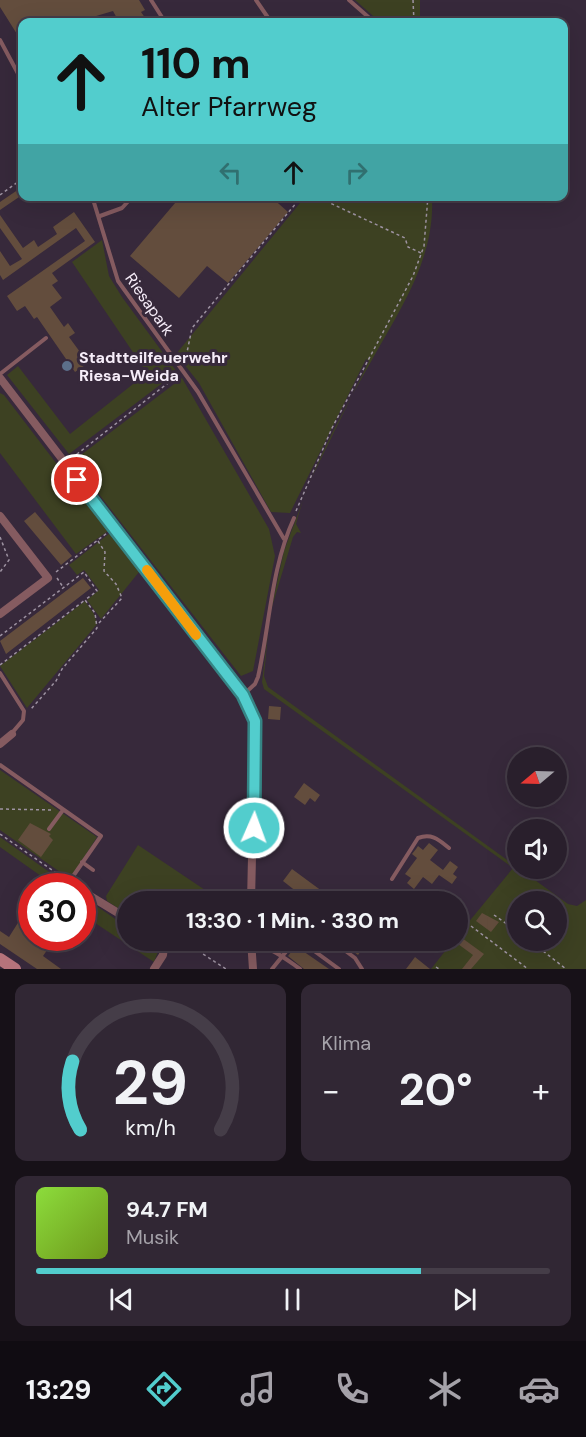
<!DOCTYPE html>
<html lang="de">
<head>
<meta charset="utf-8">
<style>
	body { margin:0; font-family:"DM Sans",sans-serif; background:#312734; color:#f1f3f6; height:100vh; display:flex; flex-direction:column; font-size:22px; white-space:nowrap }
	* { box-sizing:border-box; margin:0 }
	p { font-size:20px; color:#a5a2a9 }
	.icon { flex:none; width:33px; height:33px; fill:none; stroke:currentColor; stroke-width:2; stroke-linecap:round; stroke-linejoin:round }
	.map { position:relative; height:969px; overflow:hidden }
	.side { display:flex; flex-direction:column; gap:15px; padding:15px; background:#171118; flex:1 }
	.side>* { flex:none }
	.top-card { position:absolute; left:18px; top:18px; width:550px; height:183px; border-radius:12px; box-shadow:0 6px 24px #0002,0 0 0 2px #453d48; background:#52cdcd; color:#111; overflow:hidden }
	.needle { width:39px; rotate:251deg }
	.fabs { position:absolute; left:507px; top:747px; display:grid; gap:12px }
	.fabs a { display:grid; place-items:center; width:60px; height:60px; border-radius:50%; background:#291f2c; box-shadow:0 6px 24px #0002,0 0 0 2px #453d48; font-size:30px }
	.speed { position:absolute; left:18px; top:873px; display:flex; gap:12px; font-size:30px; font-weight:700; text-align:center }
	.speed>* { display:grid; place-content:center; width:78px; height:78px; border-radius:50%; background:#291f2c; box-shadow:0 6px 24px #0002,0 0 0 2px #453d48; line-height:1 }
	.speed .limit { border:9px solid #d22; background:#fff; color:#111 }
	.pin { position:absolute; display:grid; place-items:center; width:51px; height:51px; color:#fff; margin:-26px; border:3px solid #fff; border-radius:50%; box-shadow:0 2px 6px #0007 }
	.me { position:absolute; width:66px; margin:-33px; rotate:2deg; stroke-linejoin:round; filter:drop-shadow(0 0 4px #0008) }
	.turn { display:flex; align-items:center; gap:21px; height:126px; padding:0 24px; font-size:27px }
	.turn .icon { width:78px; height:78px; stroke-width:2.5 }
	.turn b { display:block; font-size:42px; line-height:51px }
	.lanes { display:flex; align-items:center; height:57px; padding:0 24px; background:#0003; justify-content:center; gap:30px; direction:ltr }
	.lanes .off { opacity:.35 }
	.big { font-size:45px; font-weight:700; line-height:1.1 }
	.side .card { flex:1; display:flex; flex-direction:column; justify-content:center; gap:9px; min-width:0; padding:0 21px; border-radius:12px; background:#312734 }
	.side .dial { align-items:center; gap:0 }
	.dial svg { height:156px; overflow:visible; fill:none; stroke:#453d48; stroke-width:7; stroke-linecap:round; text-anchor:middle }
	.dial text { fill:#f1f3f6; stroke:none }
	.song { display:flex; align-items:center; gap:18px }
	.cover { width:72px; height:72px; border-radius:9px; background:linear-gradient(135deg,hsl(90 70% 55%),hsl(80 70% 35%)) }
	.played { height:6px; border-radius:3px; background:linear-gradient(90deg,#52cdcd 75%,#453d48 75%) }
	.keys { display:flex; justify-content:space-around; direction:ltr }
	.heat { display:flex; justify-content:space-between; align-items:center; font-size:33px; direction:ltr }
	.side .tiles { flex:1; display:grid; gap:15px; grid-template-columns:1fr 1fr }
	.card:last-child { grid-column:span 2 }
	.trip { position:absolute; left:117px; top:891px; width:351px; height:60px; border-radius:30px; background:#291f2c; box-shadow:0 6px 24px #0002,0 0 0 2px #453d48; font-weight:700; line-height:60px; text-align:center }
	.menu { display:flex; height:96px; justify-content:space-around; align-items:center; background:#100c12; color:#a5a2a9 }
	.menu .icon { width:42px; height:42px }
	.menu .current { color:#52cdcd }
	.menu b { font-size:27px; color:#f1f3f6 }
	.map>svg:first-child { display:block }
	.green { fill:#3d4122; fill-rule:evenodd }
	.building { fill:#634d3d }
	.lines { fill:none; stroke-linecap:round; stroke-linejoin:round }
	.path { stroke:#9e93a2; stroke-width:1.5; stroke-dasharray:3 3; stroke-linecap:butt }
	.lane { stroke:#855b60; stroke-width:4 }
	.street { stroke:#855b60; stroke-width:8 }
	.secondary { stroke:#b5737b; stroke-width:12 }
	.route-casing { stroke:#358585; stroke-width:15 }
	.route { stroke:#52cdcd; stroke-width:10 }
	.slow { stroke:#f59e0b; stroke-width:10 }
	.service-dot { fill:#5c6f8a; stroke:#37293b; stroke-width:2 }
	.labels { text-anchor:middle; stroke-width:6; stroke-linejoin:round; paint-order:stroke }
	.street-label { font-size:16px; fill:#f6edf9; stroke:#37293b }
	.poi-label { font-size:16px; font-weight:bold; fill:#f6edf9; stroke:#37293b; text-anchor:start }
</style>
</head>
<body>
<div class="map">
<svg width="586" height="969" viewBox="0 0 586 969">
	<rect width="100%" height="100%" fill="#37293b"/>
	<!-- green -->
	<path class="green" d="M355,0H420V22H380Z
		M305,197H432C435,258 402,306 373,358C345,408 310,469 296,524L301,533L297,532L293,537L271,610L284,551L311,479L369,361L366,359L290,513L271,512L199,383L176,354Z
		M102,240L109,276L122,297L177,372L69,454L7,375L18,366L70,434L147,373L72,262Z
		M182,378L269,529L275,556L253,671L241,676L73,461Z
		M0,393L4,395L108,531L76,554L0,453Z
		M110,533L139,572L101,619L87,600L99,590L84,570L77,575L69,565Z
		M85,601L94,614L97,624L27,708L0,666Z
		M269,623L264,676L268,687L568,904L577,906L586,900V969H431L453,941L458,940V935L513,868L264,689L262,682ZM518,902H556V940H518Z
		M0,770L97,837L70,879L0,830Z
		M0,837L69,886H55L0,847Z
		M138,845L208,892L201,901L128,902L127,914L107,901L106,896Z
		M82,896L127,927L128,940L146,941L159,949L154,962L83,915Z"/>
	<!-- building -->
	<path class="building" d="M0,0H139L145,10L141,12L148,22H119L113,11L76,22H22V42L0,7Z
		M22,187V195L0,210V202Z
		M181,196H270L288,212L228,283L207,266L179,298L130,256Z
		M74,212L95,242L52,273L58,281L52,285L62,298L50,307L64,327L68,323L75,333L69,337L88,363L75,372L37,317L34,319L25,306L17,311L7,296L85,241L76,228L3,280L0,275V251L10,266L22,259L0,228V215L23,248L34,240L38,247L57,234L53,227Z
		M35,512L72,556L61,565L24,521Z
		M83,578L91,588L6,654L0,641Z
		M269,706L281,707L280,720L268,719Z
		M304,783L320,795L315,802L310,798L305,805L294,797Z
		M30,823L51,834L49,836L53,840L41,857L18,840Z
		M429,843L438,850L430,860L443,870L450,861L458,867L453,874L457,877L452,884L439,875L432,884L423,877L414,889L407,883L411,878L405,874L417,858L412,854L416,849L418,846L423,850Z
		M292,869L330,897L327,902H303L294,895L297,892L283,881Z
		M482,913L499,922L491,932L476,921Z
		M21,918L32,925L26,938H44L52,943L43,956L61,969H37L0,944V931L9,937Z
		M462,938L484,954L471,969H462L473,955L458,944Z
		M346,940H396L400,944L395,950L383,941L375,952L365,945L358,955L350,949L352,945Z
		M295,947H297L329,969H304L288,956Z
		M415,957L430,969H406Z"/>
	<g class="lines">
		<!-- path -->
		<path class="path" d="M413,0L414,22
			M0,195L22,179
			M315,196L405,238L408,247L421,253
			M138,201L153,196
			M185,362L192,328L302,196
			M72,458L177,376
			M296,511L332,428L413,276L424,246L428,196
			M0,537L9,560L0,572
			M98,541L105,552L104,571L116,584L122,598L99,623
			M56,572L107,533
			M57,578L63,587
			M0,636L84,572L97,591L85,600L95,613L97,628L62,669L56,681L31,709
			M0,665L85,600
			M0,809L53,810
			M0,834L65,879
			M494,915L518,932
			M471,926L528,969
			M529,940L566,969
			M183,941L226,969
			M436,967L439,969"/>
		<!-- lane -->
		<path class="lane" d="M151,0L165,22
			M256,0L271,22
			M349,0L374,22
			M0,40L22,81
			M92,196L118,281L198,392L284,539
			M100,216L122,208L133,196
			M0,374L46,338
			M0,673L24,711L23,720L12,733
			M243,695L255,684L258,677C270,624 271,568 294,518
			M0,765L101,836L69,882
			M49,829L63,810
			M82,862L93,870
			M392,879L418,838C432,833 439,840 449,848
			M252,893L273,896L281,902
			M331,940L355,958L362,969
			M165,946L176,940
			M252,946C268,944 287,960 300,969
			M272,969L293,943L302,942L339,969"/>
		<!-- street -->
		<path class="street" d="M0,378L243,695L255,721L251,902
			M0,516L48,578L0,614
			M0,744L12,734
			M82,891L128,919
			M251,940L253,969
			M154,969L163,955L164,947L159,940"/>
		<!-- secondary -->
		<path class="secondary" d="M0,959L15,969"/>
	</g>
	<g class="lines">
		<defs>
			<path id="route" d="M77,480L243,695L255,721L254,828"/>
		</defs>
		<!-- route casing -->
		<use href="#route" class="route-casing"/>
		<!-- route -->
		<use href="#route" class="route"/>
		<!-- slow -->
		<path class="slow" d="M147,570L196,635"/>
	</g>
	<!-- markers -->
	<circle class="service-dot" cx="67" cy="366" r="6"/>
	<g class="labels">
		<!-- street labels -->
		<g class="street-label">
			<text transform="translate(150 304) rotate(55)" y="6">Riesapark</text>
		</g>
		<!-- poi labels -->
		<g class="poi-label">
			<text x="79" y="363">Stadtteilfeuerwehr<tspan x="79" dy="18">Riesa-Weida</tspan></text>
		</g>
	</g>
</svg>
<div class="fabs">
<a><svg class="needle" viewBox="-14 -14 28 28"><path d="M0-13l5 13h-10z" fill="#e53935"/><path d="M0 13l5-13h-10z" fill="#a5a2a9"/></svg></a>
<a><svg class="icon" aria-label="sound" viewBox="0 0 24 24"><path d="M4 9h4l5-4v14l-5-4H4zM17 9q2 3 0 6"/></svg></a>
<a><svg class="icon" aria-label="search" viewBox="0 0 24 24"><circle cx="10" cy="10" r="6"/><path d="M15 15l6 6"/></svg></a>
</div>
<div class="speed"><div class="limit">30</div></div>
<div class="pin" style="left:77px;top:480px;background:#d93025"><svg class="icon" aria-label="arrive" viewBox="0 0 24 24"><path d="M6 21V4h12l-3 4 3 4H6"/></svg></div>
<svg class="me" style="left:254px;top:828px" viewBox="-20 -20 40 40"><circle r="17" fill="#52cdcd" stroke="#fff" stroke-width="3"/><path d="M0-11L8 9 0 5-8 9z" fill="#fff"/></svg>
<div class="trip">13:30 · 1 Min. · 330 m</div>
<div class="top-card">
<div class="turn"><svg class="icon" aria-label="ahead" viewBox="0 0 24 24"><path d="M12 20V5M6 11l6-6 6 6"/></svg><div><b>110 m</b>Alter Pfarrweg</div></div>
<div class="lanes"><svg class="icon off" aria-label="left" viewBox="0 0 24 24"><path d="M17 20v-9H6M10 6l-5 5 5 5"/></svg><svg class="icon" aria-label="ahead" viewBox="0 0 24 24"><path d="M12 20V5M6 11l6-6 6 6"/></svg><svg class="icon off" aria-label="right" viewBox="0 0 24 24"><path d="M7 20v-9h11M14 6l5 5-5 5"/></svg></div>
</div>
</div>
<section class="side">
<div class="tiles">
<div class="card dial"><svg viewBox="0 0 100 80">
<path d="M14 69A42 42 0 1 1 86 69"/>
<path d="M14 69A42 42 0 0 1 10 34" stroke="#52cdcd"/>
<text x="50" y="56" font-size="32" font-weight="700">29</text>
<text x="50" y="72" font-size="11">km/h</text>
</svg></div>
<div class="card"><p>Klima</p>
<div class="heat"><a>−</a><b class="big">20°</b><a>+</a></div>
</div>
<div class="card">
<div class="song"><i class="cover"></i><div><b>94.7 FM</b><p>Musik</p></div></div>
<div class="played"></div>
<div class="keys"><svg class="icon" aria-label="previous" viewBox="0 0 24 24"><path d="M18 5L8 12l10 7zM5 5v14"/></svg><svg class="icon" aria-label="pause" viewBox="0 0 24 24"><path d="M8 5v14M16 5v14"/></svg><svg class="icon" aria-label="next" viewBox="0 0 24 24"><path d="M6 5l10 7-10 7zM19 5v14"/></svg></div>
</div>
</div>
</section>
<nav class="menu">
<b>13:29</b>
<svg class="icon current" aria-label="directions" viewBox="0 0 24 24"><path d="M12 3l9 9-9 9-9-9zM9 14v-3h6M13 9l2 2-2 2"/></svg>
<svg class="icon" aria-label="music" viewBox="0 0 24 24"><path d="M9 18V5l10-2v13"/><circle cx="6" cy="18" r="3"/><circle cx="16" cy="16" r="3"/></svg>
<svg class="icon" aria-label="phone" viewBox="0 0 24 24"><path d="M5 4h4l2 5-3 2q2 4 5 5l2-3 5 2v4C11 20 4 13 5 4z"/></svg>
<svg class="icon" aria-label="climate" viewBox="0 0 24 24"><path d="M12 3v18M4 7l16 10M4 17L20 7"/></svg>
<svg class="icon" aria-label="car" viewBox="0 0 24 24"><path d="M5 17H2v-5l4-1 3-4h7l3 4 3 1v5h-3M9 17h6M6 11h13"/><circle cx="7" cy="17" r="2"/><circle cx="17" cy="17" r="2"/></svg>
</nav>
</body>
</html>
